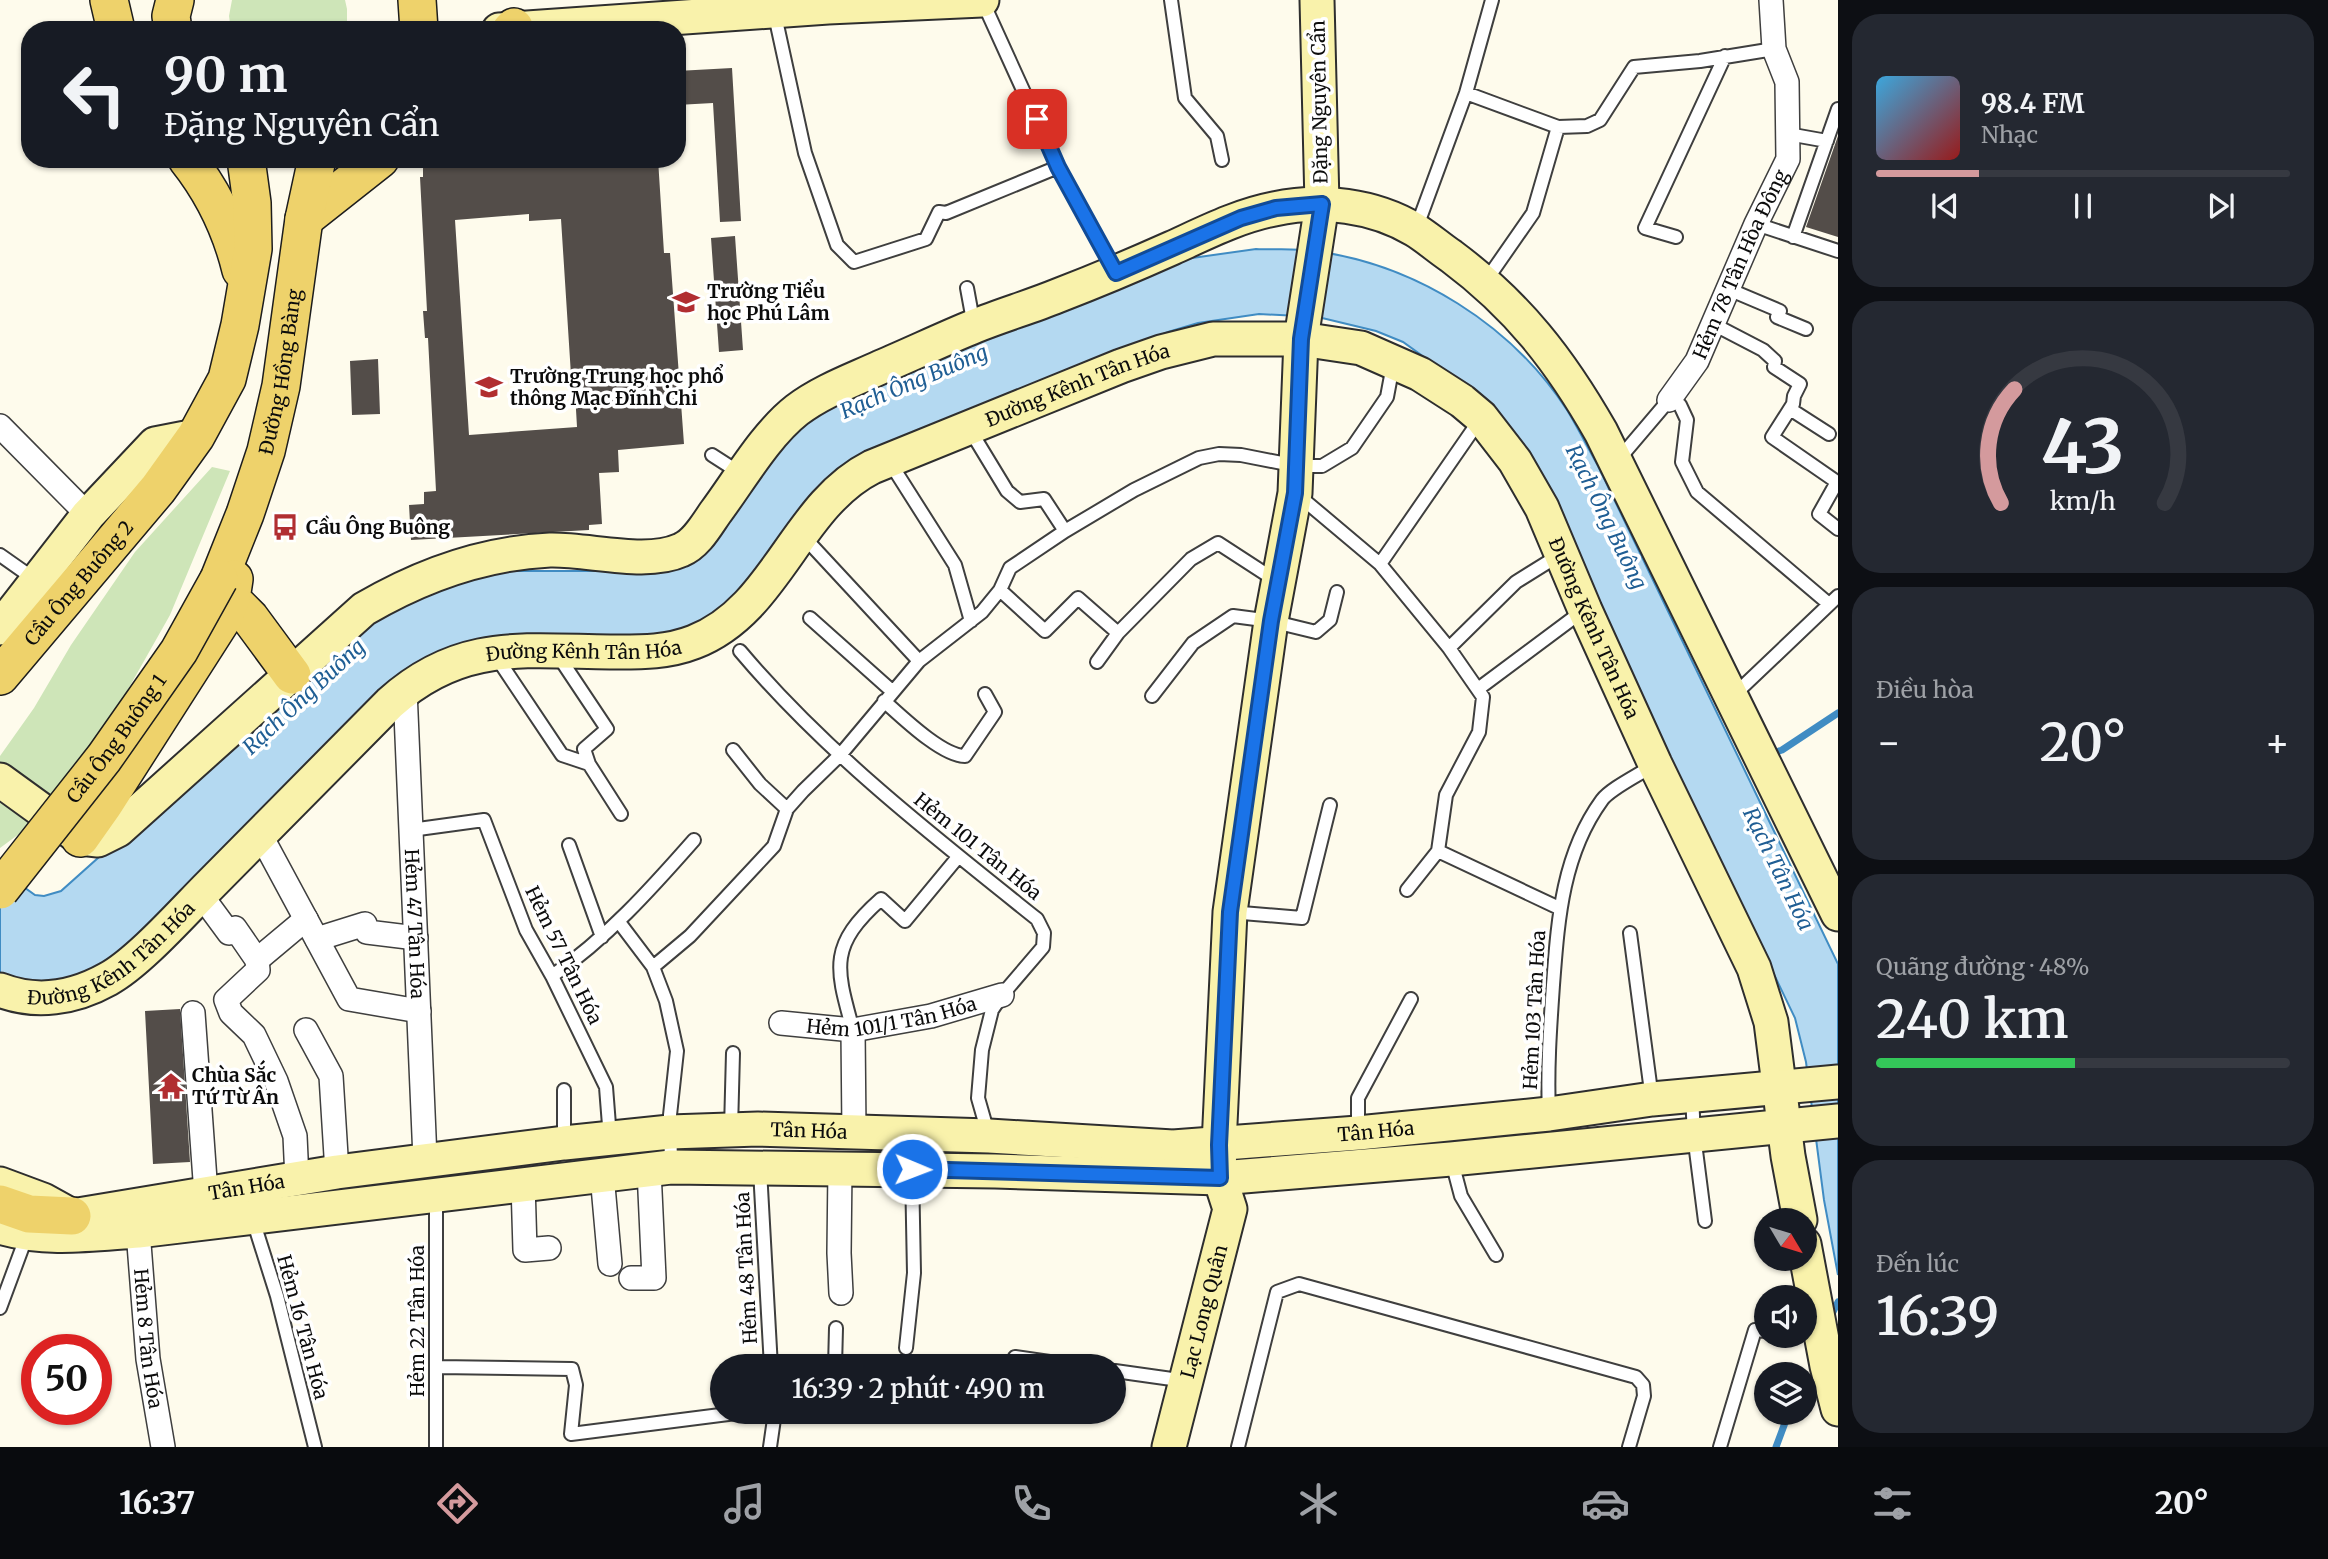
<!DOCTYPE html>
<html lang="vi">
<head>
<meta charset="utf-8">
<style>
	body { margin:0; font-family:Merriweather,serif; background:#242831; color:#f1f3f6; height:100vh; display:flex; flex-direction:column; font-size:26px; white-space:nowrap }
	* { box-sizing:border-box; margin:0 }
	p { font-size:23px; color:#9ea1a6 }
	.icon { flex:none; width:38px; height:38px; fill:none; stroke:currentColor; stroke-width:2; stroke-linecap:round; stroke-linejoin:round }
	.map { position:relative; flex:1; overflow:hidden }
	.sheet { display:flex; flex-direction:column; gap:14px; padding:14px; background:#0d0f14; width:490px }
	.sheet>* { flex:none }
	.banner { position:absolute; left:21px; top:21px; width:665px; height:147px; border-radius:28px; box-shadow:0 2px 5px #0004; background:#171b24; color:#f1f3f6; overflow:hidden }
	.needle { width:46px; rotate:128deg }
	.buttons { position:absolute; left:1754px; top:1208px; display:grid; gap:14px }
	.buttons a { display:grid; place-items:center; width:63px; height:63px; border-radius:50%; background:#171b24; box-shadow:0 2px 5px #0004; font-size:35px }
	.speed { position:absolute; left:21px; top:1334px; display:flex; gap:14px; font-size:35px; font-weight:700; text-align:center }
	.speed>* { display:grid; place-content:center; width:91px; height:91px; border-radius:50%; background:#171b24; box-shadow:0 2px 5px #0004; line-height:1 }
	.speed .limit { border:10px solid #d22; background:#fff; color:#111 }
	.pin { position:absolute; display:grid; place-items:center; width:60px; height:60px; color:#fff; margin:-30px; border-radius:14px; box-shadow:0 4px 10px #0006 }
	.me { position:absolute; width:77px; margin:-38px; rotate:91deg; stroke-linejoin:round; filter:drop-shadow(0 0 5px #0008) }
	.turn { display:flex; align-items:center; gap:24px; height:147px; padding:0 28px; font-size:32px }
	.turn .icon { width:91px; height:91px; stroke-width:2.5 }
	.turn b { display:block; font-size:49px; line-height:60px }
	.big { font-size:52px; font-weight:600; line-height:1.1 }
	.sheet .card { flex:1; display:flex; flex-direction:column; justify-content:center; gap:10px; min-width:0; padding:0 24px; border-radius:28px; background:#242831 }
	.sheet .dial { align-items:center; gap:0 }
	.dial svg { height:182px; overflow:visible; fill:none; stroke:#363941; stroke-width:7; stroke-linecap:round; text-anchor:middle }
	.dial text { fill:#f1f3f6; stroke:none }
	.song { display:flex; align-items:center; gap:21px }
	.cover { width:84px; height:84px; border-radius:10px; background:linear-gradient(135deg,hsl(200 70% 55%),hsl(0 70% 35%)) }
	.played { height:7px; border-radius:4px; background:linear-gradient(90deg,#d49a9d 25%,#363941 25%) }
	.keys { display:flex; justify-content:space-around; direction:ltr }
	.heat { display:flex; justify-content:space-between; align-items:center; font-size:38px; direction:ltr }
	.charge { height:10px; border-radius:5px; background:linear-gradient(90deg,#34c759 48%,#363941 0) }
	.trip { position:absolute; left:710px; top:1354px; width:416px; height:70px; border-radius:35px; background:#171b24; box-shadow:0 2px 5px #0004; font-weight:600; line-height:70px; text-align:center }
	.tab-bar { display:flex; height:112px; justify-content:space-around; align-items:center; background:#090b0e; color:#9ea1a6 }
	.tab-bar .icon { width:49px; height:49px }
	.tab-bar .selected { color:#d49a9d }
	.tab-bar b { font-size:32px; color:#f1f3f6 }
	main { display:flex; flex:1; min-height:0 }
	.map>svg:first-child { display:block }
	.green { fill:#cee5b8 }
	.water { fill:#b4d9f1; stroke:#408cc3; stroke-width:2 }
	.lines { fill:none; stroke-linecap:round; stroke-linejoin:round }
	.stream { stroke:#408cc3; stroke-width:7 }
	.building { fill:#534d49; fill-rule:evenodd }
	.lane-casing { stroke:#3f3f3f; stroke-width:16 }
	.street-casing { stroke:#3f3f3f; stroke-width:26 }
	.secondary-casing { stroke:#2e2e2e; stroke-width:37 }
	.primary-casing { stroke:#1d1d1d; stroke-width:40 }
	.lane { stroke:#fff; stroke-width:12 }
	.street { stroke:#fff; stroke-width:23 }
	.secondary { stroke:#f9f2ab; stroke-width:33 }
	.primary { stroke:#eed26b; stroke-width:37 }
	.primary-bridge-casing { stroke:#1d1d1d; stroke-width:40; stroke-linecap:butt }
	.primary-bridge { stroke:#eed26b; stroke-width:37 }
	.route-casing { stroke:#114b97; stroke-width:18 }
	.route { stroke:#1a73e8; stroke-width:12 }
	.labels { text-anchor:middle; stroke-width:7; stroke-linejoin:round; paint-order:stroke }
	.street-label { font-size:19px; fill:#0c0c0c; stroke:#fff }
	.poi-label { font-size:19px; font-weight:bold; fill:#0c0c0c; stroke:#fff; text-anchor:start }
	.water-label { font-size:21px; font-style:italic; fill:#1f5e94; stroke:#fff }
</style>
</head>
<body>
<main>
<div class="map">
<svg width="1838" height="1447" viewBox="0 0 1838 1447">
	<rect width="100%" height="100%" fill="#fefbec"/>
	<!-- green -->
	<path class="green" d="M232,0H345L347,9V29L231,30L229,16Z
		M212,467L230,471L170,615L105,730L19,834L0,848V756L34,708L71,645L135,552Z"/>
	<!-- water -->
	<path class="water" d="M1256,249C1275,250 1295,248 1314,251C1415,264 1512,325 1567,410C1578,428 1588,448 1598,466L1838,964V1275L1824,1200L1806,1062L1795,1018L1541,491L1460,383L1403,342L1376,331L1318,317L1259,314L1198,323L1168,332L851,464L722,611L673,635L493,639L98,972L48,986L0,978V870L35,895L44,896L61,891L354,629L403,597L490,571H645L798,416L1144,272L1192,258Z"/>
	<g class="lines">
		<!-- stream -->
		<path class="stream" d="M1770,754L1782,750L1838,713
			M1833,1312L1838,1302
			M1776,1447L1789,1412"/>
	</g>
	<!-- building -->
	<path class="building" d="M732,68L741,221L720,222L713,103L677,105V71Z
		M1838,136V237L1806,227Z
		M449,159H658L664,253H670L684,444L618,450L619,472L599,473L602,524L589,525V530L411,540L409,505L424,504V492L436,491L428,338H425L423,311H427L420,177H423V168L450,167ZM529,214V221L561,219L571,375H574L577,427L469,435L455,220Z
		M735,236L743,350L719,352L711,238Z
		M378,359L380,414L352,415L350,361Z
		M180,1009L190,1162L153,1164L145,1011Z"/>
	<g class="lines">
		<defs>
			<path id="lane" d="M982,0L1058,167L1114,270
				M1171,0L1185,98L1217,136L1222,160
				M774,11L805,153L837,245L854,262L926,239L939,212L946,213L1058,167
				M1466,93L1558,127L1533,213L1485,282
				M1558,127L1587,126L1600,120L1634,67L1700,61L1774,49
				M1788,134L1827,141
				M1756,224L1838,251
				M1416,229L1466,93L1492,0
				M1676,237L1645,228L1725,56
				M1793,237L1838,109
				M967,288L974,326
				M1728,289L1780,311L1777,317L1806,329
				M1713,324L1763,350L1775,361L1774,367L1800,384L1794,396L1793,404L1772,437L1837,482L1819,514L1838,529
				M1790,409L1829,434
				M970,430L1007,491L1020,502L1044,499L1065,531
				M712,455L740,473
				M1618,460L1669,400L1680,405L1687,420L1682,462L1697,492L1829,604
				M889,461L955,565L971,621
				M1298,495L1380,564L1449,648L1483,697L1479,732L1446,795L1438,851L1407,890
				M803,536L919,661
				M0,555L37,581
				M1380,564L1481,418
				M1000,590L1045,631L1078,598L1118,633L1191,559L1218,543L1275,580
				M810,618L893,692
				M1449,648L1516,582L1561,554
				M740,651C826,753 933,836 1037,919L1044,933L1043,947L1002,995L992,1010L982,1050L978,1098L988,1133
				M557,654L607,729L584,749L589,764
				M495,655L562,755L589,764L621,814
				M1097,662L1118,633
				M1478,689L1584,610
				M1734,695L1838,596
				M1152,696L1193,643L1233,616L1271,621L1316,632L1330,620L1337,592
				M884,701C902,717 942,756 965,756L995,712L985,694
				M733,750L760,784L787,809
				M411,830L484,820L526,930L552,976L606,1087L610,1138
				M569,845L602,937
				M1438,851L1559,908
				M1230,912L1302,918L1330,805
				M619,922L653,967L666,1001L677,1051L670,1115L671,1166
				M1630,933L1652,1099
				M653,967L690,936L774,846L787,809L803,791L841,754L919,661L982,612L1000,590L1010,568L1065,531L1134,490L1199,458L1219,454L1241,455L1297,466H1322L1352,448L1387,397L1393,365
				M552,976C607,938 650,890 694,840
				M853,1030C836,968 828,946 881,899L905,921L958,857
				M564,1090V1142
				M1692,1096L1694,1135L1705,1221
				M1549,1114C1547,1070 1550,1028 1553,985C1558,920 1562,855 1602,800C1611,788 1641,774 1655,764
				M731,1129L733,1053
				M1358,1133V1098L1411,999
				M1452,1162L1461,1196L1496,1255
				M760,1170L771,1367
				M252,1217L277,1296L315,1447
				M0,1308L27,1235
				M906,1348L914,1273L912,1170
				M1015,1357L1084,1367
				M438,1367L572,1369L576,1385L571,1434L744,1412
				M835,1367L836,1328
				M1115,1371L1186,1381
				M436,1447V1195
				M770,1447L775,1412
				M1238,1447L1277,1292L1299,1284L1636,1377L1643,1385L1644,1396L1629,1447
				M1720,1447L1755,1330L1766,1331"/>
			<g id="street">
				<path id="s1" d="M1669,400L1697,361L1756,224L1788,159L1787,82L1774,49L1771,0"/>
				<path d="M0,426L88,515"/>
				<path id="s2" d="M405,690L425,1159"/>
				<path d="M260,834L349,999L419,1011"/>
				<path d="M201,895L229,933L235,928L257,960L258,970L226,1000L231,1013L254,1035L276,1081L295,1136L297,1179"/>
				<path d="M317,939L365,924L367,932L416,938"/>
				<path d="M257,960L306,919"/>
				<path d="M193,1013L206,1194"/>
				<path id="s3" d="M781,1023L853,1030L931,1016L1002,995"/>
				<path d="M306,1030L331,1076L337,1172"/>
				<path d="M853,1030L854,1132"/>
				<path d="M840,1168L839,1253L841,1293"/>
				<path d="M602,1175L610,1264"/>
				<path d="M523,1184L525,1250L549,1248"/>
				<path id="s4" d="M138,1231L148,1359L163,1447"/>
				<path d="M631,1278H654L649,1170"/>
			</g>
			<g id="secondary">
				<path d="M499,30L828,7L982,0"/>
				<path d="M0,628L88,515L155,444L196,436"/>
				<path d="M0,780L80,838L98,840L118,830L364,609C422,575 483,553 550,550C589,549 646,566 681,550C696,544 706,526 715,513C739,481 765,435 797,410C822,391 853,380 881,367C912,354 943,339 975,326C1002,315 1030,307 1057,296C1096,281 1134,265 1172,248C1205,233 1238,216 1274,209C1321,199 1374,205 1415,230C1428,238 1439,248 1451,256C1518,306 1560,360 1601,432L1838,914"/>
				<path id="s5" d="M0,990C36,1004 74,998 108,979C139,962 183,912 210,885C270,825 330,764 390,703C460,640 523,651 610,652C638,652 666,653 694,642C777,610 795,506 872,467L1121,366L1161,352L1213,339H1301L1361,348L1420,374L1462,401L1481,417L1515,461L1542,508L1585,610L1655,764L1754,968L1771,1022L1788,1156L1800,1220"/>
				<path id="s6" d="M0,1184L43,1200L72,1216L337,1172L564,1143L670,1132L758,1129L989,1136L1173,1147L1358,1133L1549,1114L1652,1099L1838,1082"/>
				<path d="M0,1227C45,1241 92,1234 138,1231L671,1167L995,1171L1220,1178L1451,1159L1838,1121"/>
				<path d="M1804,1244L1827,1366L1838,1409"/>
				<path id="s7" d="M1169,1447L1230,1209L1220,1178L1219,1145L1230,912L1271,621L1295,493L1301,339L1322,204L1317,0"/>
			</g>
			<g id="primary">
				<path d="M109,0L116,30"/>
				<path d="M417,0L419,30"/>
				<path d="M173,30L171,16L175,0"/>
				<path d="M511,30L514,27"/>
				<path d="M187,159C214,193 231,229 241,270"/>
				<path d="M304,219L380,159"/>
				<path id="s8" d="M219,579L245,514L266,451L281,386L304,219L317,159"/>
				<path d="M234,579L231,599L250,618L292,675"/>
				<path id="s9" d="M0,676L158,489L196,436L227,379L240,325L253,249L252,203L246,159"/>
				<path d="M80,838L104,804L223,618L231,599"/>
				<path d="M0,1204L29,1214L72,1216"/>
			</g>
		</defs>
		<!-- lane casing -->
		<use href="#lane" class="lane-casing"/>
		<!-- street casing -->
		<use href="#street" class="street-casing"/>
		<!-- secondary casing -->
		<use href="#secondary" class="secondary-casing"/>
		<!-- primary casing -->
		<use href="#primary" class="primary-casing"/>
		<!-- lane -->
		<use href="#lane" class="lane"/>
		<!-- street -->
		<use href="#street" class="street"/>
		<!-- secondary -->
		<use href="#secondary" class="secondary"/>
		<!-- primary -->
		<use href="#primary" class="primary"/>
		<defs>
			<g id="primary-bridge">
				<path id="s10" d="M0,890L104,758L179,651L219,579"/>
			</g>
		</defs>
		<!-- primary-bridge casing -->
		<use href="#primary-bridge" class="primary-bridge-casing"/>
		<!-- primary-bridge -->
		<use href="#primary-bridge" class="primary-bridge"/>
	</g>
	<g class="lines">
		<defs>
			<path id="route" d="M912,1169L1220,1178L1219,1145L1230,912L1271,621L1295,493L1301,339L1322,204L1276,208L1241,218L1116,273L1058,167L1037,119"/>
		</defs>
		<!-- route casing -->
		<use href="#route" class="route-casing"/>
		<!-- route -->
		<use href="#route" class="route"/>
	</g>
	<!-- icons -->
	<defs>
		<symbol id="school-bare" viewBox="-9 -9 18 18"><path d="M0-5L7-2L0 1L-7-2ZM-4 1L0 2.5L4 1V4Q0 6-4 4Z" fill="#b12e31" stroke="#fff" stroke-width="2.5" paint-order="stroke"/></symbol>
		<symbol id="bus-bare" viewBox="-9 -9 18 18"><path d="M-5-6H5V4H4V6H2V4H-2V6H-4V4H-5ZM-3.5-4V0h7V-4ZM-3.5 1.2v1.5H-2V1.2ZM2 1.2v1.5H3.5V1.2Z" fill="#b12e31" stroke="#fff" stroke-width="2.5" paint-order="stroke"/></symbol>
		<symbol id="temple-bare" viewBox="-9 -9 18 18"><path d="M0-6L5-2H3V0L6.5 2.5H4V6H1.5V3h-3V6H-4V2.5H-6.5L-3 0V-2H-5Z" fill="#b12e31" stroke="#fff" stroke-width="2.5" paint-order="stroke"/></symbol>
	</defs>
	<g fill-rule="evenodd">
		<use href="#school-bare" x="667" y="283" width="38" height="38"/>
		<use href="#school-bare" x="470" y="368" width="38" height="38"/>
		<use href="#bus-bare" x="266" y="508" width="38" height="38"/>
		<use href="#temple-bare" x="152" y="1067" width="38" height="38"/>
	</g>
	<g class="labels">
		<!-- street labels -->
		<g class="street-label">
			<text transform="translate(1319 102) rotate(-91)" y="7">Đặng Nguyên Cẩn</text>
			<text dy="7" stroke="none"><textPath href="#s1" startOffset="154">Hẻm 78 Tân Hòa Đông</textPath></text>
			<text dy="7" stroke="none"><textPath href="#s8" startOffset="217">Đường Hồng Bàng</textPath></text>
			<text dy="7" stroke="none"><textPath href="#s5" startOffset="1300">Đường Kênh Tân Hóa</textPath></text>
			<text dy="7" stroke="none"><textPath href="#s9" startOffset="122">Cầu Ông Buông 2</textPath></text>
			<text dy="7" stroke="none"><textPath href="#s5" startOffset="1972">Đường Kênh Tân Hóa</textPath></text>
			<text dy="7" stroke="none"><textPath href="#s5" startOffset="714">Đường Kênh Tân Hóa</textPath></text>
			<text dy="7" stroke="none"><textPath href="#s10" startOffset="191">Cầu Ông Buông 1</textPath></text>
			<text transform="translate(978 846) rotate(39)" y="7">Hẻm 101 Tân Hóa</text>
			<text dy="7" stroke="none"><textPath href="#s2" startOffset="234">Hẻm 47 Tân Hóa</textPath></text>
			<text dy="7" stroke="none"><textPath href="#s5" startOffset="126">Đường Kênh Tân Hóa</textPath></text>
			<text transform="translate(564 955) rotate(64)" y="7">Hẻm 57 Tân Hóa</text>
			<text transform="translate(1534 1010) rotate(-87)" y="7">Hẻm 103 Tân Hóa</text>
			<text dy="7" stroke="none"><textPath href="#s3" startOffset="112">Hẻm 101/1 Tân Hóa</textPath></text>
			<text dy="7" stroke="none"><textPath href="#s6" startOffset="822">Tân Hóa</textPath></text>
			<text dy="7" stroke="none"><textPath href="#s6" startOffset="1390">Tân Hóa</textPath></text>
			<text dy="7" stroke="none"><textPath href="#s6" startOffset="256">Tân Hóa</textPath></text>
			<text transform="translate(746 1268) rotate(-93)" y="7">Hẻm 48 Tân Hóa</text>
			<text dy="7" stroke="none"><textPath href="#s7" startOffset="140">Lạc Long Quân</textPath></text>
			<text transform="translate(417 1321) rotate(-90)" y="7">Hẻm 22 Tân Hóa</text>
			<text transform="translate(303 1327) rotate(75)" y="7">Hẻm 16 Tân Hóa</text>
			<text dy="7" stroke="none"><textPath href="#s4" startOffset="108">Hẻm 8 Tân Hóa</textPath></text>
		</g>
		<!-- poi labels -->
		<g class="poi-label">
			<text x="707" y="298">Trường Tiểu<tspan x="707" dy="22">học Phú Lâm</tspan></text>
			<text x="510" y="383">Trường Trung học phổ<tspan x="510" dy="22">thông Mạc Đĩnh Chi</tspan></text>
			<text x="306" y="534">Cầu Ông Buông</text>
			<text x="192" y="1082">Chùa Sắc<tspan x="192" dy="22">Tứ Từ Ân</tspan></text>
		</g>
		<!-- water labels -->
		<g class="water-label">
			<text transform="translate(914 382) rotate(-23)" y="7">Rạch Ông Buông</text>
			<text transform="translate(1606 517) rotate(64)" y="7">Rạch Ông Buông</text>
			<text transform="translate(304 697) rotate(-43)" y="7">Rạch Ông Buông</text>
			<text transform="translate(1778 869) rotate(64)" y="7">Rạch Tân Hóa</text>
		</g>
	</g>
</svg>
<div class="buttons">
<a><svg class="needle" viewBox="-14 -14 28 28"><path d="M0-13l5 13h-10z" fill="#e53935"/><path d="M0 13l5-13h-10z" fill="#9ea1a6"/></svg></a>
<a><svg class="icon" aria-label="sound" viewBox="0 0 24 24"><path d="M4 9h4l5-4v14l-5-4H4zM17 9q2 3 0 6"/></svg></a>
<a><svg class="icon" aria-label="layers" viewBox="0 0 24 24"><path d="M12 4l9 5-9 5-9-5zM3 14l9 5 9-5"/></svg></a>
</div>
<div class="speed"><div class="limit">50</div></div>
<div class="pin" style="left:1037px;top:119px;background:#d93025"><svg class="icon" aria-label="arrive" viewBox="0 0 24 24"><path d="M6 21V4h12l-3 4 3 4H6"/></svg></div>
<svg class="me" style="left:912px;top:1169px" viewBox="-20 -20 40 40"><circle r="17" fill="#1a73e8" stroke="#fff" stroke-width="3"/><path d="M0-11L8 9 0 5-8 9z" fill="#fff"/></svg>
<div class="trip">16:39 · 2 phút · 490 m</div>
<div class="banner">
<div class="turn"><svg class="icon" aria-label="left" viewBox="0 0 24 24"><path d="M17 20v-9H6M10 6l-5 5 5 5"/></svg><div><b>90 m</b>Đặng Nguyên Cẩn</div></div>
</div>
</div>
<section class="sheet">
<div class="card">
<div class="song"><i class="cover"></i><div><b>98.4 FM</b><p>Nhạc</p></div></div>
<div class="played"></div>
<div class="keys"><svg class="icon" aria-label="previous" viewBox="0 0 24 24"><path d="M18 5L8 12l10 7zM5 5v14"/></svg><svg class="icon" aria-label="pause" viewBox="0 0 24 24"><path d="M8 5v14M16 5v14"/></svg><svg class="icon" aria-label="next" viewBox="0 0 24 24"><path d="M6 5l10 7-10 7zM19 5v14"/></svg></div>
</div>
<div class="card dial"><svg viewBox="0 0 100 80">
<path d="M14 69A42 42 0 1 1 86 69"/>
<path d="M14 69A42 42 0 0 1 20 19" stroke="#d49a9d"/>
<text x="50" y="56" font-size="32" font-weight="700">43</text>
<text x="50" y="72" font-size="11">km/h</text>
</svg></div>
<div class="card"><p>Điều hòa</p>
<div class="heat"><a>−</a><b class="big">20°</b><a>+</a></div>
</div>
<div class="card"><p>Quãng đường · 48%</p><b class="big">240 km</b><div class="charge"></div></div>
<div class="card"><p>Đến lúc</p><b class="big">16:39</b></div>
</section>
</main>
<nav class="tab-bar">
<b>16:37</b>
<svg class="icon selected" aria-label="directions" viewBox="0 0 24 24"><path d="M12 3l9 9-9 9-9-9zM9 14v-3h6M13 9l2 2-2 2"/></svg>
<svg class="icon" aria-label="music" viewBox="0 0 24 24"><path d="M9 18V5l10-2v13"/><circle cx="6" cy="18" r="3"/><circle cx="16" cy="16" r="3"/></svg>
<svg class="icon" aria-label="phone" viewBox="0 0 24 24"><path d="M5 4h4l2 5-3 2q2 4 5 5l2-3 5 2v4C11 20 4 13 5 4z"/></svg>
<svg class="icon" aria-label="climate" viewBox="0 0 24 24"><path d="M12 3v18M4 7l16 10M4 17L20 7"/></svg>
<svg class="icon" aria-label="car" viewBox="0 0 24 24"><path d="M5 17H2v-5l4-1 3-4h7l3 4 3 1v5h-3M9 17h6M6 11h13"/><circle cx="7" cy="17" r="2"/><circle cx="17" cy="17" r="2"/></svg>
<svg class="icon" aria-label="filters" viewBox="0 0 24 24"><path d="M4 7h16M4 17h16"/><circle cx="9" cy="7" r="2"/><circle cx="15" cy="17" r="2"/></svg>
<b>20°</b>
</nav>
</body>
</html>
